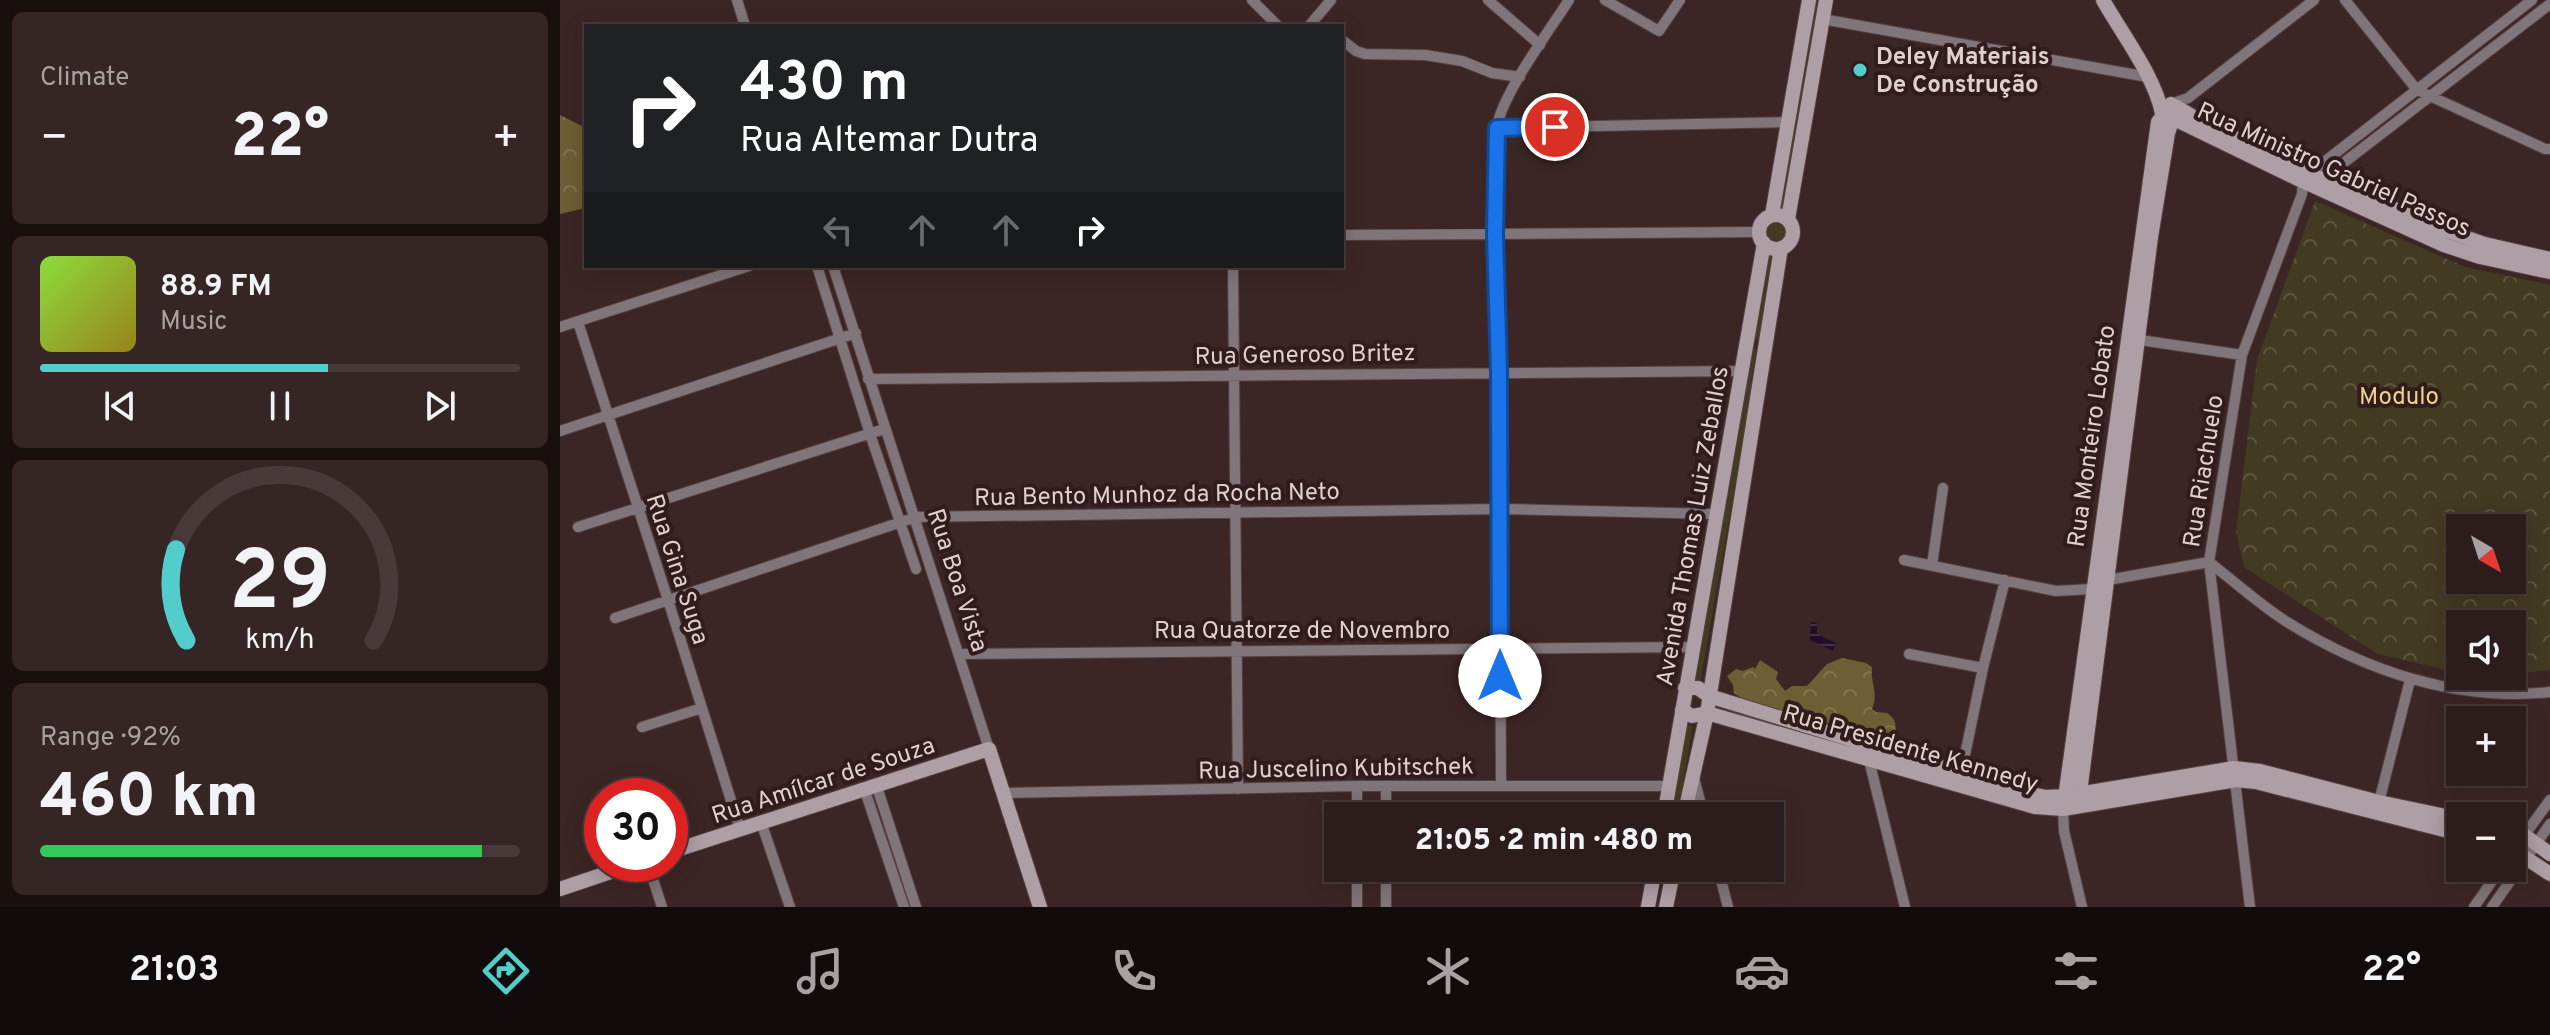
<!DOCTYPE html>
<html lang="en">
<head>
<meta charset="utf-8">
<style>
	body { margin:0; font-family:Overpass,sans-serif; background:#352525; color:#f1f3f6; height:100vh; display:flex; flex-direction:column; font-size:30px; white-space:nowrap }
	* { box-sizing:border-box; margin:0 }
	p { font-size:26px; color:#a7a1a3 }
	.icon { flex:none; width:44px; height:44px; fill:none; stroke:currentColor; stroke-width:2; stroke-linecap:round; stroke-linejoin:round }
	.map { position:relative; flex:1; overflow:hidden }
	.side { display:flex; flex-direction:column; gap:12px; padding:12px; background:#190f0f; width:560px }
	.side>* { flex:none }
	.banner { position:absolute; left:24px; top:24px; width:760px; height:244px; border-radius:0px; box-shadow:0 4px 20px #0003,0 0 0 2px #483a3b; background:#202124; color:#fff; overflow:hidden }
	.needle { width:52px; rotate:141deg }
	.tools { position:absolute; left:1886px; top:514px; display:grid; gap:16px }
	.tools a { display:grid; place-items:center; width:80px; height:80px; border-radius:0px; background:#2d1c1c; box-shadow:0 4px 20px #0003,0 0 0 2px #483a3b; font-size:40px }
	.speed { position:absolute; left:24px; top:778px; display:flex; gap:16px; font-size:40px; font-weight:700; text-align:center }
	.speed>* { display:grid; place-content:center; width:104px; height:104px; border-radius:50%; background:#2d1c1c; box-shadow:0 4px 20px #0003,0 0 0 2px #483a3b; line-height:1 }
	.speed .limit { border:12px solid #d22; background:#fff; color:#111 }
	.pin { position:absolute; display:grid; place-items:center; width:68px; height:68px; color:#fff; margin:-34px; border:4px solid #fff; border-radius:50%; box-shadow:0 2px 8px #0007 }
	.me { position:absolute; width:88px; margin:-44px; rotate:0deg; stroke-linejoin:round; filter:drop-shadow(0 0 6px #0008) }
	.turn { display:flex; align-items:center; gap:28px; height:168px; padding:0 24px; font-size:36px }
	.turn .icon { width:104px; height:104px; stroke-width:2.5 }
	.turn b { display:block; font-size:56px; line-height:68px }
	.lanes { display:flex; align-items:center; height:76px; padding:0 24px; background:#0003; justify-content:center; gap:40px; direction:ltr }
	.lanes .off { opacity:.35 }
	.big { font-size:60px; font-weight:800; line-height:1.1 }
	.side .card { flex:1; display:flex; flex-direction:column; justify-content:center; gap:12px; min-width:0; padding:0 28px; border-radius:12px; background:#352525 }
	.side .dial { align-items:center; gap:0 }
	.dial svg { height:208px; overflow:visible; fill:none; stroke:#483a3b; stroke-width:7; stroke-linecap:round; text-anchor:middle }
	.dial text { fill:#f1f3f6; stroke:none }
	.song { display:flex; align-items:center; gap:24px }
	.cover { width:96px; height:96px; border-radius:12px; background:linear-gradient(135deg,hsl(90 70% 55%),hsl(50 70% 35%)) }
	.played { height:8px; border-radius:4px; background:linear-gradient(90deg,#53cdcb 60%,#483a3b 60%) }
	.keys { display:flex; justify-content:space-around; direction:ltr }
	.heat { display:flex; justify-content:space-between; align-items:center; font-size:44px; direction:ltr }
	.charge { height:12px; border-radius:6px; background:linear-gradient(90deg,#34c759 92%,#483a3b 0) }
	.trip { position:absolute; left:764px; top:802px; width:460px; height:80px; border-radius:0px; background:#2d1c1c; box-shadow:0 4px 20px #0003,0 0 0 2px #483a3b; font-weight:800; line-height:80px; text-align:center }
	.dock { display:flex; height:128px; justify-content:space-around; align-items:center; background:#120b0b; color:#a7a1a3 }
	.dock .icon { width:56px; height:56px }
	.dock .selected { color:#53cdcb }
	.dock b { font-size:36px; color:#f1f3f6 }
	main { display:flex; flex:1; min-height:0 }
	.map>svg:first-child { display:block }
	.green { fill:#433a22 }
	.forest { fill:url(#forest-crowns) }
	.park { fill:url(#park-crowns); fill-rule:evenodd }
	.water { fill:url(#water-rules) }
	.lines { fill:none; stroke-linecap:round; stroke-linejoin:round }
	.street-casing { stroke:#564140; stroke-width:12 }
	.secondary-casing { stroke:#564140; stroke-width:16 }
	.street { stroke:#80757a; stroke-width:10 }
	.secondary { stroke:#af9ea6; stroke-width:14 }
	.route-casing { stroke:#114b97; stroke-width:20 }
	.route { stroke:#1a73e8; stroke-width:14 }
	.poi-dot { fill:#53cdcb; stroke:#321c1b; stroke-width:3 }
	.labels { text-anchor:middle; stroke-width:8; stroke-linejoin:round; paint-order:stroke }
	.poi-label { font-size:24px; font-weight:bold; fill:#dfd0cf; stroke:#321c1b; text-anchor:start }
	.street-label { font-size:24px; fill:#dfd0cf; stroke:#321c1b }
	.park-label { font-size:24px; fill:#edd38c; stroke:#321c1b }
</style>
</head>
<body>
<main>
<section class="side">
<div class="card"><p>Climate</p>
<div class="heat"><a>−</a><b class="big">22°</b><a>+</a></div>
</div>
<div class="card">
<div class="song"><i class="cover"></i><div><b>88.9 FM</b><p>Music</p></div></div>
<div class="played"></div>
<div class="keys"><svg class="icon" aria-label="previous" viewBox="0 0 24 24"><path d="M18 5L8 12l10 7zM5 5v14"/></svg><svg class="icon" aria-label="pause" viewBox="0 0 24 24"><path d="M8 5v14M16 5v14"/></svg><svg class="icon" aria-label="next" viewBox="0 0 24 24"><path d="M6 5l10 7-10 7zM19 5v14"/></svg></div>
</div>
<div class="card dial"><svg viewBox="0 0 100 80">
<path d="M14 69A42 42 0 1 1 86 69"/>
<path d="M14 69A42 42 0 0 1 10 34" stroke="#53cdcb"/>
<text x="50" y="56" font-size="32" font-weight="700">29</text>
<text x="50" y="72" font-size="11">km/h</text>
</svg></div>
<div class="card"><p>Range · 92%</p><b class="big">460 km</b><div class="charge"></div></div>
</section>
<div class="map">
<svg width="1990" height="907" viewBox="0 0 1990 907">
	<defs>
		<pattern id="forest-crowns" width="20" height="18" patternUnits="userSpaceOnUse" patternTransform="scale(2)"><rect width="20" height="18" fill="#6d5e33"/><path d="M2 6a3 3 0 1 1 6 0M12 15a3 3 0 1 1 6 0" fill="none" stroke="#817450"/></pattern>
		<pattern id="park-crowns" width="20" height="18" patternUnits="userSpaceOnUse" patternTransform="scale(2)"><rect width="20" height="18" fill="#433a22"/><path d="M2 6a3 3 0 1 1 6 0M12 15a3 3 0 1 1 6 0" fill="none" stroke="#5e5541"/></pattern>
		<pattern id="water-rules" width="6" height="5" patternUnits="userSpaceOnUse" patternTransform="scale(2)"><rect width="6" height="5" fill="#220d2c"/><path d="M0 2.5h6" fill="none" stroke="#422f4a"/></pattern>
	</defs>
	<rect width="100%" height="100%" fill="#3c2625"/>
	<!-- green -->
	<path class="green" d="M1254,0H1262L1224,210L1218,209Z
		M1204 232a13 13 0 1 1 26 0a13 13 0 1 1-26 0Z
		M1209,253L1216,254L1201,340L1194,339Z
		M1192,348L1197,349L1191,382L1193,385L1140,683L1132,682Z
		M1126,725L1133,726L1117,816H1109Z"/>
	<!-- forest -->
	<path class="forest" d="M0,115L26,128V208L0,214Z
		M1282,658L1306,663L1312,667C1310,683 1319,693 1312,709L1316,712L1327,713C1338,720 1335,726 1336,738L1330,742H1322C1315,737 1306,730 1299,736L1183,699L1174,693L1173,685L1167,676L1176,669L1183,671L1193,667L1195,669L1200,660L1218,672L1216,679L1225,691L1232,686H1247L1267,664Z"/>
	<!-- park -->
	<path class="park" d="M1755,201L1905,267L1990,285V670L1952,674V624H1900V673L1818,654L1684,567L1676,532L1697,360ZM1900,528H1952V580H1900Z"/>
	<!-- water -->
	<path class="water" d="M1251,622L1257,623V634L1276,643L1273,651L1250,640Z"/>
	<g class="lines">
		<defs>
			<path id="street" d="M177,0L185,26
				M692,0L718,26
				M928,0L980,45
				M1045,0L1099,31L1120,0
				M1785,0L1857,90L1985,149H1990
				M1262,19L1588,77
				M749,26L771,0
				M782,40L796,51L805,54L865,55L902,61L932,73L960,77
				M1611,104L1628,98L1754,0
				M937,128L1227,122
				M1760,181L1990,4
				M782,235L1199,232
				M257,266L310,434L356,569
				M273,266L429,749
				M673,266L678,789
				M18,322L108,600L180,829
				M0,327L189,266
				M1573,339L1682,355
				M308,379L1182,371
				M0,431L296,333
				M18,527L324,429
				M1344,560L1496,591L1532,589
				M1372,565L1383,488
				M1548,580L1649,562C1675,582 1700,605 1727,622C1806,671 1897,702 1990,692
				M55,618L356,517L940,509L1156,514
				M399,654L1133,647
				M1349,654L1423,668
				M82,727L142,708
				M1309,760L1345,907
				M1401,774L1423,668L1445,580
				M1134,778L1144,816
				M797,786V816
				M941,786L939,372L935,234L937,128C940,97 991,28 1009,0
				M317,787L356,907
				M305,791L344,907
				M443,793L797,786H1110
				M1818,806L1850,680
				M1503,809L1504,831L1522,907
				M826,816V786
				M201,822L230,907
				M1952,852L1990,800
				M88,864L102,907
				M797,868V907
				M1158,868L1168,907
				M826,907V868
				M1690,907L1649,562L1682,355L1742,194L1743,181L1750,173L1972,0
				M1914,907L1941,868
				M1932,907L1990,824"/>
			<path id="secondary" d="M1543,0C1562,34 1594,75 1602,113L1736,178L1884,245L1920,257L1990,272
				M1615,106L1649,126L1762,179L1890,232L1925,244L1990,259
				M1212,215L1249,0
				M1199 232a17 17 0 1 1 34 0a17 17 0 1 1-34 0Z
				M1228,219L1266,0
				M1125,688H1138L1149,696L1462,792L1486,797L1506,796L1674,768L1700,771L1819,802L1900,819
				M1122,710L1132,716L1147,713L1475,807L1503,809L1676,780L1696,782L1900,834
				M1519,800L1591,237L1608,133L1613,119L1621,110
				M1504,805L1598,122L1611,104
				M1104,816L1204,243
				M1124,816L1147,713L1221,248
				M1952,831L1964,835L1990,854
				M1952,849L1990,874
				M110,852L429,749L480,907
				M0,889L74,864
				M1088,907L1095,868
				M1106,907L1114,868"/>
		</defs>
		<!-- street casing -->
		<use href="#street" class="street-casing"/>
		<!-- secondary casing -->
		<use href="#secondary" class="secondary-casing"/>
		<!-- street -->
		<use href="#street" class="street"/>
		<!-- secondary -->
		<use href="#secondary" class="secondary"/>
	</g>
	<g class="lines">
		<defs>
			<path id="route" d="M940,676L939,372L935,234L937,128L995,127"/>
		</defs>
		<!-- route casing -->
		<use href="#route" class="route-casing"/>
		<!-- route -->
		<use href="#route" class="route"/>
	</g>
	<!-- markers -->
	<circle class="poi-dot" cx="1300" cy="70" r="8"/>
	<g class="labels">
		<!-- poi labels -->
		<g class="poi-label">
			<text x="1316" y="64">Deley Materiais<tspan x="1316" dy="28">De Construção</tspan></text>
		</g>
		<!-- street labels -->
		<g class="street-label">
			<text transform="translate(1774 169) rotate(24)" y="8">Rua Ministro Gabriel Passos</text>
			<text transform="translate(745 354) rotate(-1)" y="8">Rua Generoso Britez</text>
			<text transform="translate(1531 436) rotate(-82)" y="8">Rua Monteiro Lobato</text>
			<text transform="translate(1643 471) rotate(-81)" y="8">Rua Riachuelo</text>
			<text transform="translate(597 494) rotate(-1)" y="8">Rua Bento Munhoz da Rocha Neto</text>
			<text transform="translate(1132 526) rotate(-80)" y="8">Avenida Thomas Luiz Zeballos</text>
			<text transform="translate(118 569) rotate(72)" y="8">Rua Gina Suga</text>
			<text transform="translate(398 580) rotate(72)" y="8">Rua Boa Vista</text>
			<text x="742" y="638">Rua Quatorze de Novembro</text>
			<text transform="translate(1351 748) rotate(16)" y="8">Rua Presidente Kennedy</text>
			<text transform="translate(776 768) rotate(-1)" y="8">Rua Juscelino Kubitschek</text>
			<text transform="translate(263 780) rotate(-18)" y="8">Rua Amílcar de Souza</text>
		</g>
		<!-- park labels -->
		<g class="park-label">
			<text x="1839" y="404">Modulo</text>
		</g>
	</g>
</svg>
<div class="tools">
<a><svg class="needle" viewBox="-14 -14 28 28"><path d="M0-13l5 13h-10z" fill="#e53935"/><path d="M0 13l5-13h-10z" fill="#a7a1a3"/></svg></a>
<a><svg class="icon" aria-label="sound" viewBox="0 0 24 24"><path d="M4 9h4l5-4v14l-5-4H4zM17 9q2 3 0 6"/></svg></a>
<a>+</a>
<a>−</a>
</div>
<div class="speed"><div class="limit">30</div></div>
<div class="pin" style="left:995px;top:127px;background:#d93025"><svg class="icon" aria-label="arrive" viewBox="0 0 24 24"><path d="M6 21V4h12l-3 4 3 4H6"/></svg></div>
<svg class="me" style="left:940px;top:676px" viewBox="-20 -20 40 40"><circle r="19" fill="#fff"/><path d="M0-13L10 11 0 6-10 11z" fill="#1a73e8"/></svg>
<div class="trip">21:05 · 2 min · 480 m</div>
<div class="banner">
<div class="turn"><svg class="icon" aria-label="right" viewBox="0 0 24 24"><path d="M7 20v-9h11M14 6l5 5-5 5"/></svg><div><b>430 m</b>Rua Altemar Dutra</div></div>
<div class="lanes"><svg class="icon off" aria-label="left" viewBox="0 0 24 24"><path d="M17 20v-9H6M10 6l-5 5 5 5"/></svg><svg class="icon off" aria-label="ahead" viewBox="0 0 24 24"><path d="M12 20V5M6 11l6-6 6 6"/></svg><svg class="icon off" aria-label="ahead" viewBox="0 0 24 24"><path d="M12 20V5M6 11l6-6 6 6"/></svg><svg class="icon" aria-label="right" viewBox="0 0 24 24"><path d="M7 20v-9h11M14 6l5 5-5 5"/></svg></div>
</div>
</div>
</main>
<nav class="dock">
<b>21:03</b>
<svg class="icon selected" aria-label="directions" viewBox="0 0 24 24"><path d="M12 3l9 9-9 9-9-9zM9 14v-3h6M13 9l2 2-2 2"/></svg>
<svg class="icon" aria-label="music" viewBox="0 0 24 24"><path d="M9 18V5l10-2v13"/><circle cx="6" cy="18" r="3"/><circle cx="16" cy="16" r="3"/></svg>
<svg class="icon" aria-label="phone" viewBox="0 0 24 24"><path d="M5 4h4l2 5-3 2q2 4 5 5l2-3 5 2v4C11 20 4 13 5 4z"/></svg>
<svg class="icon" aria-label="climate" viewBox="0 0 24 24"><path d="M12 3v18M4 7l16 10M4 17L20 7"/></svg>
<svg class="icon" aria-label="car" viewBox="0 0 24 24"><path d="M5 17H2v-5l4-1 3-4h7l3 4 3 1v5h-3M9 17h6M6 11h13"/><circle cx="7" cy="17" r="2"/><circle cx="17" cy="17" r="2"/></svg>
<svg class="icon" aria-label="filters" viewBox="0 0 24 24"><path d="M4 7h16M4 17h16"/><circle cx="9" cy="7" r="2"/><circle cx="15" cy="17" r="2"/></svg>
<b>22°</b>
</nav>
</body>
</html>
